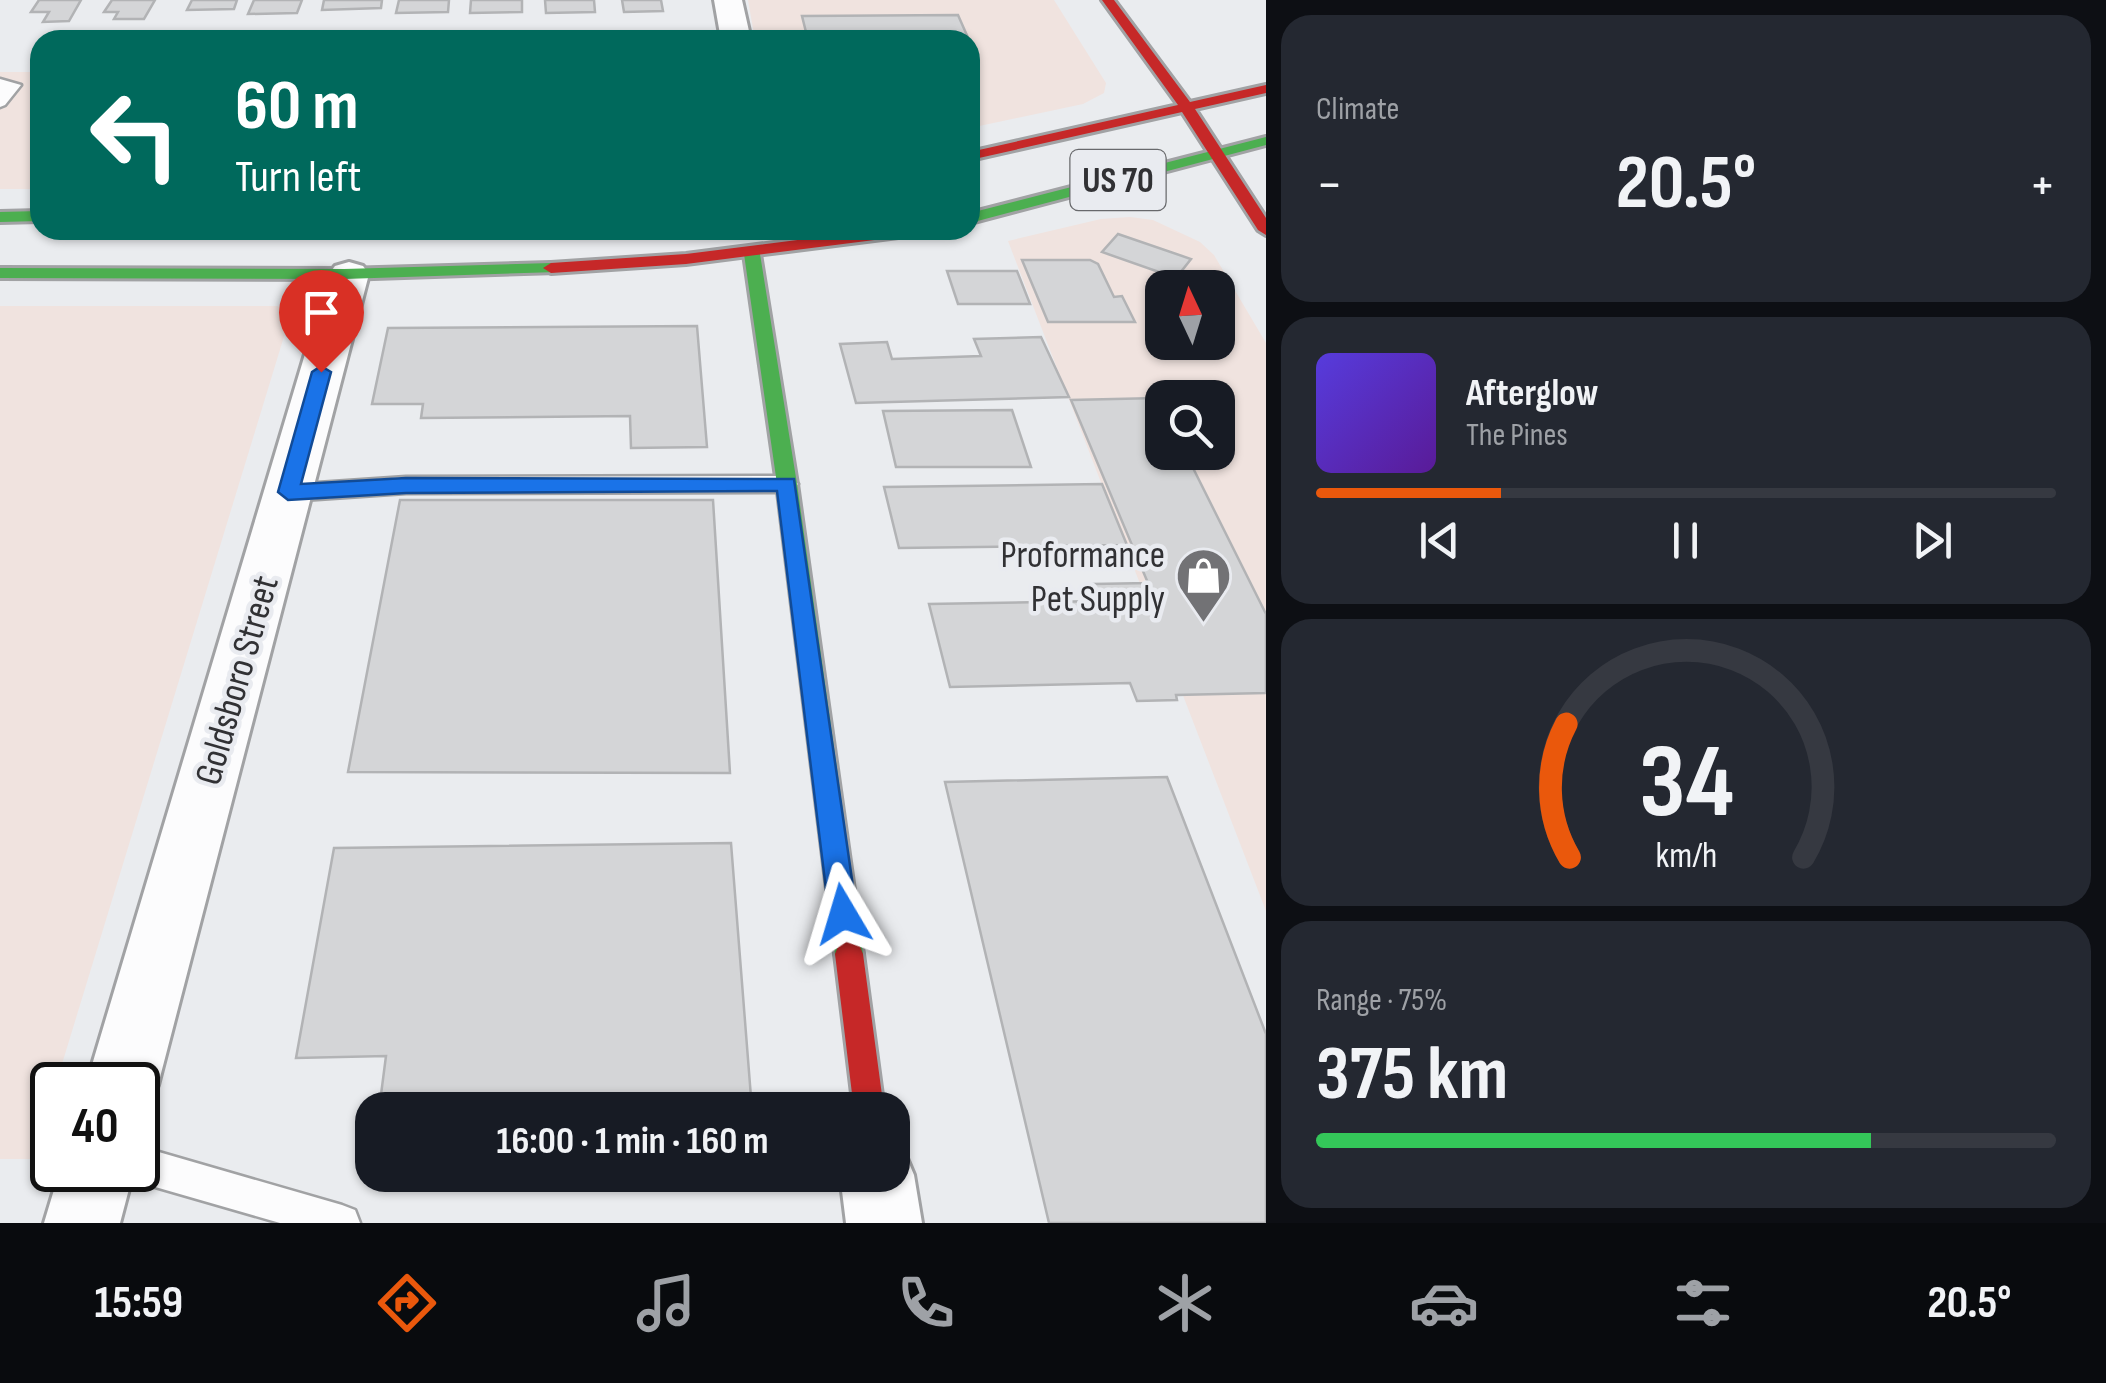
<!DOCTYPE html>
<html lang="en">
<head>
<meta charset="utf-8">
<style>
	body { margin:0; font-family:"Sofia Sans Condensed",sans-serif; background:#242831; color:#f1f3f6; height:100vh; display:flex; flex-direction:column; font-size:38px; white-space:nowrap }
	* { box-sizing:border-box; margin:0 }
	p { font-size:32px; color:#9ea1a6 }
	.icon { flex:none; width:55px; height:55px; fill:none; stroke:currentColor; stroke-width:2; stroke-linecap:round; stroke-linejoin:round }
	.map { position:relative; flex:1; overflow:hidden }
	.side { display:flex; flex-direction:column; gap:15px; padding:15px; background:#0d0f14; width:840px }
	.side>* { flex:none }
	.hud { position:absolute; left:30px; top:30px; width:950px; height:210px; border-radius:30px; box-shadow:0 2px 8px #0004; background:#00695c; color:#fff; overflow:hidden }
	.needle { width:65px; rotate:356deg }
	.buttons { position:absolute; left:1145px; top:270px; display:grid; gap:20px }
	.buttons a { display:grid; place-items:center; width:90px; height:90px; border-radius:20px; background:#171b24; box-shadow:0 2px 8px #0004; font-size:50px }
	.speed { position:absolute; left:30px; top:1062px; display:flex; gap:20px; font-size:50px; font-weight:700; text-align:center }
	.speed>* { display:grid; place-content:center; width:130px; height:130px; border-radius:50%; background:#171b24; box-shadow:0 2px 8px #0004; line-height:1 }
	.speed .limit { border:5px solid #111; border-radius:15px; background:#fff; color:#111 }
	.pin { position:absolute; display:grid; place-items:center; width:85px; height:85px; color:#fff; margin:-102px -42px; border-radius:50% 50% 50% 0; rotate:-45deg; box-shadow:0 0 10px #0007 }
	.pin .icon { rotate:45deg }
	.me { position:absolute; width:110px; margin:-55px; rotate:353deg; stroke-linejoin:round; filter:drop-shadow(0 0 8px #0008) }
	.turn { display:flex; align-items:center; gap:35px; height:210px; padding:0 40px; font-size:45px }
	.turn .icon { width:130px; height:130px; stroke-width:2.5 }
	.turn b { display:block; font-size:70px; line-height:85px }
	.big { font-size:75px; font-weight:700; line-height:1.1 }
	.side .tile { flex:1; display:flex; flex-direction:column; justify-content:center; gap:15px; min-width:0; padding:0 35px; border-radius:30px; background:#242831 }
	.side .dial { align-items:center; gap:0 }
	.dial svg { height:260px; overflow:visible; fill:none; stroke:#363941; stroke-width:7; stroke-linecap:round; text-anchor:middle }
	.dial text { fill:#f1f3f6; stroke:none }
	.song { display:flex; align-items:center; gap:30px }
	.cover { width:120px; height:120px; border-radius:15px; background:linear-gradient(135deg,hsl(250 70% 55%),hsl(270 70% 35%)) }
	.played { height:10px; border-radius:5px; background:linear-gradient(90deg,#ea580c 25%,#363941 25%) }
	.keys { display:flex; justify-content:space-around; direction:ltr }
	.heat { display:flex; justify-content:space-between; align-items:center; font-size:55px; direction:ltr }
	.charge { height:15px; border-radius:8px; background:linear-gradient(90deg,#34c759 75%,#363941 0) }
	.trip { position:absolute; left:355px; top:1092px; width:555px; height:100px; border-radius:30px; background:#171b24; box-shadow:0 2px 8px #0004; font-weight:700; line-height:100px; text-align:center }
	.menu { display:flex; height:160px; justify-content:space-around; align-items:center; background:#090b0e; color:#9ea1a6 }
	.menu .icon { width:70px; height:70px }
	.menu .active { color:#ea580c }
	.menu b { font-size:45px; color:#f1f3f6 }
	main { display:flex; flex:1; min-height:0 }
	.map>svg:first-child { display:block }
	.commercial { fill:#f0e3df; fill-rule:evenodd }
	.building { fill:#d4d5d7; stroke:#b2b3b5; stroke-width:2.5 }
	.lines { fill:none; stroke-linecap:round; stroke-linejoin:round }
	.lane-casing { stroke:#a1a2a4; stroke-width:5 }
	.street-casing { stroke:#a1a2a4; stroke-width:6 }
	.fast-casing { stroke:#a1a2a4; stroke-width:6 }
	.jam-casing { stroke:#a1a2a4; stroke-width:6 }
	.lane { fill:#fcfcfd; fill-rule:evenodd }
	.street { fill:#fcfcfd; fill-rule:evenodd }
	.fast { fill:#4caf50; fill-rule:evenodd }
	.jam { fill:#c62828; fill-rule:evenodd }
	.route { fill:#1a73e8; stroke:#114b97; stroke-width:2.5 }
	.labels { text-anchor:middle; stroke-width:9; stroke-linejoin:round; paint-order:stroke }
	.shield { fill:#e9ebf0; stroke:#68696c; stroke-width:2.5 }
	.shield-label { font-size:35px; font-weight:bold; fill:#313134 }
	.poi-label { font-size:38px; fill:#313134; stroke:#e9ebf0; text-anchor:end }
	.street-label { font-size:38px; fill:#313134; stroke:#e9ebf0 }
</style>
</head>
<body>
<main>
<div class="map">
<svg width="1266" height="1223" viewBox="0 0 1266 1223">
	<rect width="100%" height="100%" fill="#eaecef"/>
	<!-- commercial -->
	<path class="commercial" d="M748,0H1054L1106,83L1104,93L1083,104L970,128V40H755Z
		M0,72H40V189H0Z
		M1130,217L1153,220L1200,242L1214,255L1266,343V911L1008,241L1101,219ZM1162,288H1218V342H1162ZM1162,398H1218V452H1162Z
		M0,306H278L289,320L33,1159H0Z"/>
	<!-- building -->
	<path class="building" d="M39,0H81L69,21L43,22L49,12H31Z
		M112,0H155L144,19H114L118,12H104Z
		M192,0H237L234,9L187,10Z
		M254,0H302L297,13L248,14Z
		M324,0H382L381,8L322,10Z
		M399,0H449L448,12L396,13Z
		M471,0H522V12L470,13Z
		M545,0H594L595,12L546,13Z
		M622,0H661L663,11L624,12Z
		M958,15L969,40H808L802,16Z
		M1118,234L1191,259L1176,278L1102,252Z
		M1022,260H1090L1098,264L1114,297L1122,296L1135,322H1048Z
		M947,271H1017L1030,304H958Z
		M697,326L707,447L631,448L630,416L421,418L423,404H372L388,328Z
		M1041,337L1069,397L856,403L840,344L887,342L892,359L981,356L974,339Z
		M1158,398L1162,408V452H1185L1266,614V693L1176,695L1177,700L1137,701L1130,683L950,687L929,604L1100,601L1094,584L1148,583L1071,400Z
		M1012,410L1031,467H896L883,411Z
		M1102,484L1127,545L899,548L884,487Z
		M400,500H713L730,773L348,772Z
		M1167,777L1266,1034V1223H1049L945,782Z
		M731,843L752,1110H379L386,1056L296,1058L334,848Z"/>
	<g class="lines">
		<defs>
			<path id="lane" d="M0,79L21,85L5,105L0,107Z
				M787,476L798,484L787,492L406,493L288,501L277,493L288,485L406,477Z
				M138,1146L342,1205L355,1210L360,1223H280L138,1182L126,1176L123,1170H138Z"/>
			<path id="street" d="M714,0H742L751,40H721Z
				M349,262L363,266L369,274L158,1085L147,1110L138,1114V1085H86L329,274L335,266Z
				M892,1144L903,1149L914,1175L922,1223H846L840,1175H892Z
				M60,1170H134L120,1223H44Z"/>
			<path id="fast" d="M1266,137V145L970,223V213Z
				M40,211V221L0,222V212Z
				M752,249L760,254L797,484L863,954L859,964L849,968L839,964L835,954L777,484L744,254Z
				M551,263L559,268L557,272L344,279L0,278V268L344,269Z"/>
			<path id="jam" d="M1102,0H1114L1190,102L1266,85V93L1195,109L1266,218V235L1258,230L1182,112L970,160V152L1178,105Z
				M876,230H922L914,235L686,264L551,273L543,268L551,263L686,254Z
				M849,940L859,944L863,954L884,1110H854L835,954L839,944Z"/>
		</defs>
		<!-- lane casing -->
		<use href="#lane" class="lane-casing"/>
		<!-- street casing -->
		<use href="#street" class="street-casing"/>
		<!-- fast casing -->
		<use href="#fast" class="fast-casing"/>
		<!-- jam casing -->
		<use href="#jam" class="jam-casing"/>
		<!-- lane -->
		<use href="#lane" class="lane"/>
		<!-- street -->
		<use href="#street" class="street"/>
		<!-- fast -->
		<use href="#fast" class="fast"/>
		<!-- jam -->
		<use href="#jam" class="jam"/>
	</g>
	<!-- route -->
	<path class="route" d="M321,366L331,372L301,484L406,478L794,479L857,914L853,924L843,928L833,924L829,914L777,491L406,493L288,500L278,492L312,372Z"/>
	<!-- icons -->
	<defs>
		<symbol id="shop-pin" viewBox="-11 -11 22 30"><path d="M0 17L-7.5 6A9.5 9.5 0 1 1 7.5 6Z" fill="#727275" stroke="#e9ebf0"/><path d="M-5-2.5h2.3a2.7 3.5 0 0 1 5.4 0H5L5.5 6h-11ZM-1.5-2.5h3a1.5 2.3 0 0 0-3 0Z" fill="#fff"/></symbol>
	</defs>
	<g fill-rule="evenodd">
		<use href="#shop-pin" x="1172" y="544" width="63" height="86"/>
	</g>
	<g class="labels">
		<!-- shield labels -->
		<rect class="shield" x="1070.5" y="150" width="95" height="60" rx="8"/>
		<g class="shield-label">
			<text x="1118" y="192">US 70</text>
		</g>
		<!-- poi labels -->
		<g class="poi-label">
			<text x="1165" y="567">Proformance<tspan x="1165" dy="44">Pet Supply</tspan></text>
		</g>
		<!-- street labels -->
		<g class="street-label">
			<text transform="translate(236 680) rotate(-74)" y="13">Goldsboro Street</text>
		</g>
	</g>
</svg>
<div class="buttons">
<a><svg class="needle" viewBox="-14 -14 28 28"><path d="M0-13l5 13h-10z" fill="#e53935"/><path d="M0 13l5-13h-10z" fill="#9ea1a6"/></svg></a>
<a><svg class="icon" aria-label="search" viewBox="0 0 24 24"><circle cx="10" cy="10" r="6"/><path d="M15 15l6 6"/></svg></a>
</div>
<div class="speed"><div class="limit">40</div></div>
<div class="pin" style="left:321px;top:372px;background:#d93025"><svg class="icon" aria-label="arrive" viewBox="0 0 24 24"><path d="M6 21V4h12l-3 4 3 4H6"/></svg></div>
<svg class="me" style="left:843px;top:914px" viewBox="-20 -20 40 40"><path d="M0-17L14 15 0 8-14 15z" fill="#1a73e8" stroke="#fff" stroke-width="4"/></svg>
<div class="trip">16:00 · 1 min · 160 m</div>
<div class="hud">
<div class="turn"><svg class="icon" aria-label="left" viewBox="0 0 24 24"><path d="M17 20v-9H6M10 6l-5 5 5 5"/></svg><div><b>60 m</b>Turn left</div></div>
</div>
</div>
<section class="side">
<div class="tile"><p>Climate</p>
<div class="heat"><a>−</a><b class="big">20.5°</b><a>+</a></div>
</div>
<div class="tile">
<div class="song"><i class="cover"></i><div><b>Afterglow</b><p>The Pines</p></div></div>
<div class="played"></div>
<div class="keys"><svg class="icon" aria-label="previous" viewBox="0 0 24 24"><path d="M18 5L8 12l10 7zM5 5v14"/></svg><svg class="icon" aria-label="pause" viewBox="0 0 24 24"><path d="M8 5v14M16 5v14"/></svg><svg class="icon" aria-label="next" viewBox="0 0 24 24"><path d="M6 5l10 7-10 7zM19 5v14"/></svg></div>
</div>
<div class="tile dial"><svg viewBox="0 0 100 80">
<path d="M14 69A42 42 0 1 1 86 69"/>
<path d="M14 69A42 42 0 0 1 13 28" stroke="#ea580c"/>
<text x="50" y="56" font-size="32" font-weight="700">34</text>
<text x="50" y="72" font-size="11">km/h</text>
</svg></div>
<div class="tile"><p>Range · 75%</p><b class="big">375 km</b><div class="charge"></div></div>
</section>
</main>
<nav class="menu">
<b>15:59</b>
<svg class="icon active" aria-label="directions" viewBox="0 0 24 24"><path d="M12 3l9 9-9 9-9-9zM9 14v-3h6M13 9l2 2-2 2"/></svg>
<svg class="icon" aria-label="music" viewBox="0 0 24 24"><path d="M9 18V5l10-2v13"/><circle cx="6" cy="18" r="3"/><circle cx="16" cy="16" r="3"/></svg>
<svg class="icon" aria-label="phone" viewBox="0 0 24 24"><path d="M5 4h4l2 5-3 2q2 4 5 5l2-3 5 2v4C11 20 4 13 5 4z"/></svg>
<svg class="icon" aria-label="climate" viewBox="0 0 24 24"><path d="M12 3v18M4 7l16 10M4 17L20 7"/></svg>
<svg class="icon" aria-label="car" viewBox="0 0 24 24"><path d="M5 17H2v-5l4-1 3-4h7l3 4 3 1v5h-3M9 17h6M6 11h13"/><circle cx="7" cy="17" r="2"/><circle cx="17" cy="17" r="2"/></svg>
<svg class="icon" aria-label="filters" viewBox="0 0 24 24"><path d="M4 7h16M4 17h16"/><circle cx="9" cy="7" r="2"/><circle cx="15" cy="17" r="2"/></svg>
<b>20.5°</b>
</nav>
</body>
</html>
